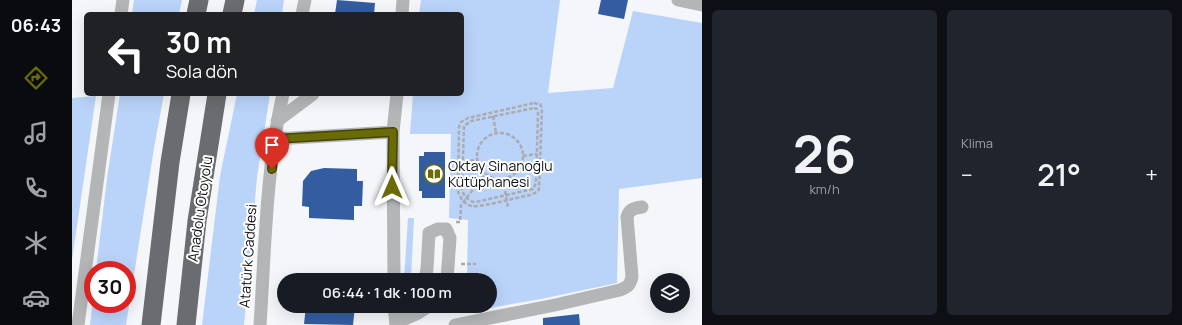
<!DOCTYPE html>
<html lang="tr">
<head>
<meta charset="utf-8">
<style>
	body { margin:0; font-family:Manrope,sans-serif; background:#20242c; color:#f1f3f6; height:100vh; display:flex; flex-direction:column; font-size:15px; white-space:nowrap }
	* { box-sizing:border-box; margin:0 }
	p { font-size:13px; color:#9ea1a6 }
	.icon { flex:none; width:22px; height:22px; fill:none; stroke:currentColor; stroke-width:2; stroke-linecap:round; stroke-linejoin:round }
	.map { position:relative; flex:1; overflow:hidden }
	.drawer { display:flex; flex-direction:column; gap:10px; padding:10px; background:#0d0f14; width:480px }
	.drawer>* { flex:none }
	.banner { position:absolute; left:12px; top:12px; width:380px; height:84px; border-radius:6px; box-shadow:0 4px 16px #0002; background:#202124; color:#fff; overflow:hidden }
	.buttons { position:absolute; left:578px; top:273px; display:grid; gap:8px }
	.buttons a { display:grid; place-items:center; width:40px; height:40px; border-radius:50%; background:#171b24; box-shadow:0 4px 16px #0002; font-size:20px }
	.speed { position:absolute; left:12px; top:261px; display:flex; gap:8px; font-size:20px; font-weight:700; text-align:center }
	.speed>* { display:grid; place-content:center; width:52px; height:52px; border-radius:50%; background:#171b24; box-shadow:0 4px 16px #0002; line-height:1 }
	.speed .limit { border:6px solid #d22; background:#fff; color:#111 }
	.pin { position:absolute; display:grid; place-items:center; width:34px; height:34px; color:#fff; margin:-41px -17px; border-radius:50% 50% 50% 0; rotate:-45deg; box-shadow:0 0 4px #0007 }
	.pin .icon { rotate:45deg }
	.me { position:absolute; width:44px; margin:-22px; rotate:0deg; stroke-linejoin:round; filter:drop-shadow(0 0 3px #0008) }
	.turn { display:flex; align-items:center; gap:14px; height:84px; padding:0 16px; font-size:18px }
	.turn .icon { width:52px; height:52px; stroke-width:2.5 }
	.turn b { display:block; font-size:28px; line-height:34px }
	.big { font-size:30px; font-weight:600; line-height:1.1 }
	.drawer .widget { flex:1; display:flex; flex-direction:column; justify-content:center; gap:6px; min-width:0; padding:0 14px; border-radius:6px; background:#20242c }
	.drawer .dial { align-items:center; gap:0 }
	.dial b { font-size:52px; line-height:1 }
	.heat { display:flex; justify-content:space-between; align-items:center; font-size:22px; direction:ltr }
	.drawer .tiles { flex:1; display:grid; gap:10px; grid-template-columns:repeat(2,1fr) }
	.trip { position:absolute; left:205px; top:273px; width:220px; height:40px; border-radius:20px; background:#171b24; box-shadow:0 4px 16px #0002; font-weight:600; line-height:40px; text-align:center }
	main { display:flex; flex:1; min-height:0 }
	.tabs { display:flex; flex-direction:column; width:72px; justify-content:space-around; align-items:center; background:#090b0e; color:#9ea1a6 }
	.tabs .icon { width:28px; height:28px }
	.tabs .current { color:#6a6a06 }
	.tabs b { font-size:18px; color:#f1f3f6 }
	.map>svg:first-child { display:block }
	.green { fill:#bad3f9 }
	.building { fill:#335da0 }
	.lines { fill:none; stroke-linecap:round; stroke-linejoin:round }
	.path { stroke:#aaabae; stroke-width:2.5; stroke-dasharray:4 2; stroke-linecap:butt }
	.minor { stroke:#b4b5b7; stroke-width:13 }
	.highway { stroke:#6a6c6f; stroke-width:19 }
	.route-casing { stroke:#454504; stroke-width:10 }
	.route { stroke:#6a6a06; stroke-width:7 }
	.labels { text-anchor:middle; stroke-width:4; stroke-linejoin:round; paint-order:stroke }
	.poi-label { font-size:14px; fill:#0f1011; stroke:#fff; text-anchor:start }
	.street-label { font-size:14px; fill:#0f1011; stroke:#fff }
</style>
</head>
<body>
<main>
<nav class="tabs">
<b>06:43</b>
<svg class="icon current" aria-label="directions" viewBox="0 0 24 24"><path d="M12 3l9 9-9 9-9-9zM9 14v-3h6M13 9l2 2-2 2"/></svg>
<svg class="icon" aria-label="music" viewBox="0 0 24 24"><path d="M9 18V5l10-2v13"/><circle cx="6" cy="18" r="3"/><circle cx="16" cy="16" r="3"/></svg>
<svg class="icon" aria-label="phone" viewBox="0 0 24 24"><path d="M5 4h4l2 5-3 2q2 4 5 5l2-3 5 2v4C11 20 4 13 5 4z"/></svg>
<svg class="icon" aria-label="climate" viewBox="0 0 24 24"><path d="M12 3v18M4 7l16 10M4 17L20 7"/></svg>
<svg class="icon" aria-label="car" viewBox="0 0 24 24"><path d="M5 17H2v-5l4-1 3-4h7l3 4 3 1v5h-3M9 17h6M6 11h13"/><circle cx="7" cy="17" r="2"/><circle cx="17" cy="17" r="2"/></svg>
</nav>
<div class="map">
<svg width="630" height="325" viewBox="0 0 630 325">
	<rect width="100%" height="100%" fill="#f4f6fa"/>
	<!-- green -->
	<path class="green" d="M62,0H110L107,14H60Z
		M185,0H212L210,14H182Z
		M349,0H488L476,93L541,88L561,11L630,23V178L547,189L545,283L469,299L395,312V306H418V280H395L396,220L377,218L379,134H338L341,94H390V14H347Z
		M48,94H92L82,148L54,325H18L21,299V304H55V270H24L35,178Z
		M165,94H198L185,177L172,325H130L148,176Z
		M24,96L0,260V98Z
		M336,218H342L339,277L332,280Z"/>
	<!-- building -->
	<path class="building" d="M265,0L303,3L302,14H263Z
		M529,0H556L552,19L526,14Z
		M352,152H373V198H350V191H347V156H352Z
		M252,168L285,169V181H291L290,206H282V220L237,218V207L230,206L231,181L239,171Z
		M234,306H283L281,325L232,324Z
		M507,314L508,325H471V318Z"/>
	<g class="lines">
		<!-- path -->
		<path class="path" d="M462,103L468,104L470,108L467,189L465,192L458,195C447,197 407,208 400,206C393,205 387,197 386,191L387,127L389,122L396,118Z
			M462,108L465,109L466,113L464,183L461,189L404,202C397,202 391,196 390,189L392,126L399,121Z
			M421,116L424,133
			M405 156a23 23 0 1 1 46 0a23 23 0 1 1-46 0Z
			M451,156L465,154
			M386,162L405,160
			M431,179L436,208
			M384,222H388L389,205L413,174
			M389,264H404"/>
		<!-- minor -->
		<path class="minor" d="M606,0L630,5
			M49,14L51,0
			M230,14L233,0
			M330,14L331,0
			M205,121L241,94
			M203,139L321,132
			M322,280L321,132L325,94
			M351,280L353,279L355,269L357,233L366,229H374L378,238L375,280
			M322,306L324,325
			M324,323L346,313L357,306
			M6,325L37,94
			M188,325C193,250 194,168 211,94
			M383,325L483,305L548,290C556,287 558,285 560,277L555,217C557,209 563,208 570,207"/>
		<!-- highway -->
		<path class="highway" d="M124,14L127,0
			M160,14L163,0
			M79,325L98,162L109,94
			M114,325L125,221L145,94"/>
	</g>
	<g class="lines">
		<defs>
			<path id="route" d="M200,169L203,139L321,132L320,187"/>
		</defs>
		<!-- route casing -->
		<use href="#route" class="route-casing"/>
		<!-- route -->
		<use href="#route" class="route"/>
	</g>
	<!-- icons -->
	<defs>
		<symbol id="library-ring" viewBox="-11 -11 22 22"><circle r="9.5" fill="#fff" stroke="#6a6a06" stroke-width="1.5"/><path d="M-6-4Q-3-5.5-.7-3.5V5Q-3 3-6 4ZM6-4Q3-5.5 .7-3.5V5Q3 3 6 4Z" fill="#6a6a06"/></symbol>
	</defs>
	<g fill-rule="evenodd">
		<use href="#library-ring" x="351" y="163" width="22" height="22"/>
	</g>
	<g class="labels">
		<!-- poi labels -->
		<g class="poi-label">
			<text x="376" y="171">Oktay Sinanoğlu<tspan x="376" dy="16">Kütüphanesi</tspan></text>
		</g>
		<!-- street labels -->
		<g class="street-label">
			<text transform="translate(128 209) rotate(-82)" y="5">Anadolu Otoyolu</text>
			<text transform="translate(176 256) rotate(-86)" y="5">Atatürk Caddesi</text>
		</g>
	</g>
</svg>
<div class="buttons">
<a><svg class="icon" aria-label="layers" viewBox="0 0 24 24"><path d="M12 4l9 5-9 5-9-5zM3 14l9 5 9-5"/></svg></a>
</div>
<div class="speed"><div class="limit">30</div></div>
<div class="pin" style="left:200px;top:169px;background:#d93025"><svg class="icon" aria-label="arrive" viewBox="0 0 24 24"><path d="M6 21V4h12l-3 4 3 4H6"/></svg></div>
<svg class="me" style="left:320px;top:187px" viewBox="-20 -20 40 40"><path d="M0-17L14 15 0 8-14 15z" fill="#6a6a06" stroke="#fff" stroke-width="4"/></svg>
<div class="trip">06:44 · 1 dk · 100 m</div>
<div class="banner">
<div class="turn"><svg class="icon" aria-label="left" viewBox="0 0 24 24"><path d="M17 20v-9H6M10 6l-5 5 5 5"/></svg><div><b>30 m</b>Sola dön</div></div>
</div>
</div>
<section class="drawer">
<div class="tiles">
<div class="widget dial"><b>26</b><p>km/h</p></div>
<div class="widget"><p>Klima</p>
<div class="heat"><a>−</a><b class="big">21°</b><a>+</a></div>
</div>
</div>
</section>
</main>
</body>
</html>
